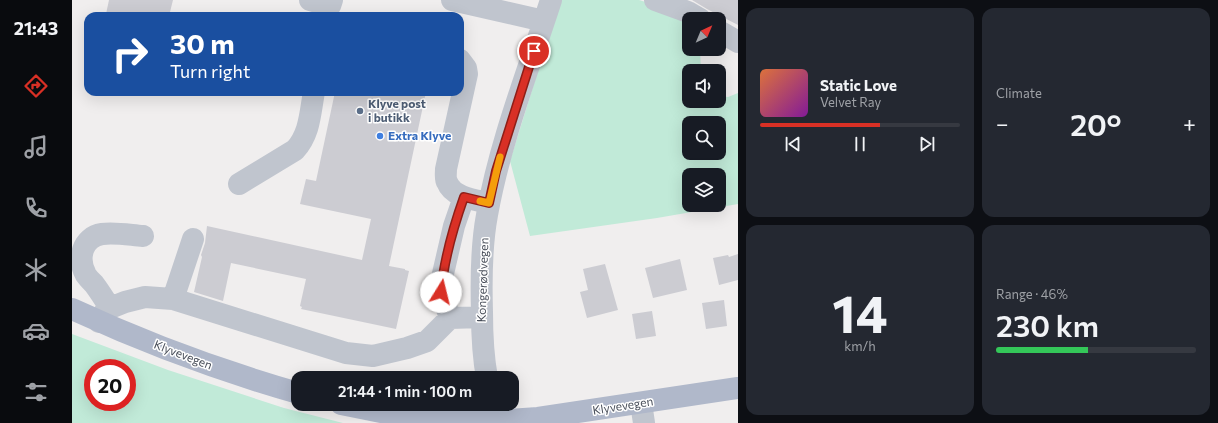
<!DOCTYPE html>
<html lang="en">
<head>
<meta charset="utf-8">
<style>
	body { margin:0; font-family:Commissioner,sans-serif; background:#242831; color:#f1f3f6; height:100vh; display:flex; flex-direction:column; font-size:15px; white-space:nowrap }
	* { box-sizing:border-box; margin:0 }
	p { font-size:13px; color:#9ea1a6 }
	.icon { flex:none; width:22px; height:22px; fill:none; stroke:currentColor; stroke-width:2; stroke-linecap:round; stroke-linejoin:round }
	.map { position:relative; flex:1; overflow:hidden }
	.side { display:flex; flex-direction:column; gap:8px; padding:8px; background:#0d0f14; width:480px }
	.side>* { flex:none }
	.banner { position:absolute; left:12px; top:12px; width:380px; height:84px; border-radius:12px; box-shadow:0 4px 16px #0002; background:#1a4fa0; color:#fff; overflow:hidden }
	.needle { width:26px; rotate:44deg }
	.controls { position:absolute; left:610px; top:12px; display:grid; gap:8px }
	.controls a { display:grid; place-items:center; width:44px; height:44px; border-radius:8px; background:#171b24; box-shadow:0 4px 16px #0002; font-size:20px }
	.speed { position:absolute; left:12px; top:359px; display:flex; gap:8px; font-size:20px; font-weight:700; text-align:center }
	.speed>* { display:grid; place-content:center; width:52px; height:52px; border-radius:50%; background:#171b24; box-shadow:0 4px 16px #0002; line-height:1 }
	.speed .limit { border:6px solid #d22; background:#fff; color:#111 }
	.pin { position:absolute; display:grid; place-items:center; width:34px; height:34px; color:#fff; margin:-17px; border:2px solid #fff; border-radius:50%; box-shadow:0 1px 4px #0007 }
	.me { position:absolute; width:44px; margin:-22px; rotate:9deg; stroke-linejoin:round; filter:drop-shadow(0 0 3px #0008) }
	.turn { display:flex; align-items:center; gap:14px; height:84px; padding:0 20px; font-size:18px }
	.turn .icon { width:52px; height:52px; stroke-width:2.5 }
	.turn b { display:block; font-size:28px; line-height:34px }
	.big { font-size:30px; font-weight:600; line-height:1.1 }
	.side .tile { flex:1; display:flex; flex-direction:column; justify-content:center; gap:6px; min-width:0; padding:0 14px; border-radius:12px; background:#242831 }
	.side .dial { align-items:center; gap:0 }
	.dial b { font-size:52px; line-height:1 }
	.song { display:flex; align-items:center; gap:12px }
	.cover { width:48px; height:48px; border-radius:6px; background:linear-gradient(135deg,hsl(20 70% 55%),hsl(290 70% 35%)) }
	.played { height:4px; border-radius:2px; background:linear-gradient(90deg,#d93025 60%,#363941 60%) }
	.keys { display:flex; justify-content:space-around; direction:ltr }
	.heat { display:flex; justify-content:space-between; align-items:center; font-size:22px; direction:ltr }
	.charge { height:6px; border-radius:3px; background:linear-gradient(90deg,#34c759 46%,#363941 0) }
	.side .tiles { flex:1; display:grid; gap:8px; grid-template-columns:repeat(2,1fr) }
	.trip { position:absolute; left:219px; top:371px; width:228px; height:40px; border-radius:12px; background:#171b24; box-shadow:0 4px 16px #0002; font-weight:600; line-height:40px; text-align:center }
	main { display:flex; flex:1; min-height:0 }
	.dock { display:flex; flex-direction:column; width:72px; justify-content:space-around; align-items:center; background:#090b0e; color:#9ea1a6 }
	.dock .icon { width:28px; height:28px }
	.dock .on { color:#d93025 }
	.dock b { font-size:18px; color:#f1f3f6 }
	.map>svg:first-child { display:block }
	.green { fill:#c1ead8; fill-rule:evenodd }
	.building { fill:#ccccd2 }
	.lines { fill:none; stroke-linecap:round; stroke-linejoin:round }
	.minor { stroke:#c0c5ce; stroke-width:22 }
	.major { stroke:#b0b8ca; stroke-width:22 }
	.route-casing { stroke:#8d1f18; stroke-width:10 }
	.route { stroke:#d93025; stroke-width:7 }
	.slow { stroke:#f59e0b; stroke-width:7 }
	.service-dot { fill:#5c6f8a; stroke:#fff; stroke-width:1.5 }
	.shop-dot { fill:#3f7fe0; stroke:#fff; stroke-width:1.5 }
	.labels { text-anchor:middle; stroke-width:3; stroke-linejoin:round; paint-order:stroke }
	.service-label { font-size:12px; font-weight:bold; fill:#4e5e75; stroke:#fff; text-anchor:start }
	.shop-label { font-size:12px; font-weight:bold; fill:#366cbe; stroke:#fff; text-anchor:start }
	.street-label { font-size:12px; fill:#484e59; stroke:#fff }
</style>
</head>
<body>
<main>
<nav class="dock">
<b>21:43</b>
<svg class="icon on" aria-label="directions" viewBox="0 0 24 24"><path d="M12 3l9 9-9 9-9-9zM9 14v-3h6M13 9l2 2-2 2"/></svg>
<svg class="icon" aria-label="music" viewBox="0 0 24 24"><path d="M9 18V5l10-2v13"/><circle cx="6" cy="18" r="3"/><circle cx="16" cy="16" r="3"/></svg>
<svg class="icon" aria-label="phone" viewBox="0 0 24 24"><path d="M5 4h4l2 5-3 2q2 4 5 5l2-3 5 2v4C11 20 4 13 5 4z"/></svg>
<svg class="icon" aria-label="climate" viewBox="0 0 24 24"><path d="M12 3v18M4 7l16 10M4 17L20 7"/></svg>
<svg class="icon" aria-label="car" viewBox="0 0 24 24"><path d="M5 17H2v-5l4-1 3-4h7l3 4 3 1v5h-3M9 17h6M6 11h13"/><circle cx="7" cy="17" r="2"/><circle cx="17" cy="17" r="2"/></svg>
<svg class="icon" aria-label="filters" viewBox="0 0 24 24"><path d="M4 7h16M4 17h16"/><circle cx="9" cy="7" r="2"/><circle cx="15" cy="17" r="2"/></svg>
</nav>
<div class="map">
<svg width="666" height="423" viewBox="0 0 666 423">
	<rect width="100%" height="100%" fill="#f0eeee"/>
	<!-- green -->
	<path class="green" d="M488,0H567L611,13L617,19V49H628L629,71H617V101H647V96L656,97L666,93V204L585,218L458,236L438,161ZM617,123H647V153H617ZM617,175H647V205H617Z
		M0,334L96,370L212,408L271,423H0ZM21,368H55V402H21Z"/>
	<!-- building -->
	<path class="building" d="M37,0H101L97,16H44L34,14Z
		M620,0H666V25L635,9Z
		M263,92H354L317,266L333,269V270L337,271L324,329L229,309L230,307L228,306L234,279L159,263L151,301L122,292L130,257L129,255L133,243L135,226L290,260L299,219L228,204L234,179L244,181Z
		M666,254V280L647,285L641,258L656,255L657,257Z
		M608,259L615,290L581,298L573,268Z
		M533,264L546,310L515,318L508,292L516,290L511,269Z
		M652,300L655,326L634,329L630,303Z
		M580,311L584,336L564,339L560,314Z"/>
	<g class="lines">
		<!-- minor -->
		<path class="minor" d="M238,0L258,6L260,0
			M380,0L472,21
			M583,0L616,12L628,19
			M647,31L666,42
			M388,60L394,68L395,74L374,169C374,173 373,179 375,182C381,198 404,200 417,203
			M167,184L223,150C238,134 238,113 242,92
			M101,299L121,239
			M38,308C33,300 28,292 22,284C19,281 16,278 14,275C5,259 10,237 30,234C42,232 58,235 71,236
			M378,318L369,292L370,278L382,226L392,197
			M27,322L32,313L38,308L53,302L73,297L101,299L274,353L301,356L335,348L355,341L378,318L410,317
			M415,378C411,356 410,334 410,312C409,279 409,247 415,215C428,142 456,71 479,0
			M569,403L572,423
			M419,404L421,421"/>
		<!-- major -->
		<path class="major" d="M0,309C73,343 149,371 226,393
			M269,404L349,420L382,422L421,421L466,418L666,388"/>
	</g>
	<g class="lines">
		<defs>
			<path id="route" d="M369,292C372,259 381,228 392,197L417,203L424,171L462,51"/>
		</defs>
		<!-- route casing -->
		<use href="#route" class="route-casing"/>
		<!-- route -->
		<use href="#route" class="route"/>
		<!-- slow -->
		<path class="slow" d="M408,201L417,203L428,157"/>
	</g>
	<!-- markers -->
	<circle class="service-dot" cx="288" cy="111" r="4"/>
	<circle class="shop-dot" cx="308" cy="136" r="4"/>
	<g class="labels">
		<!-- service labels -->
		<g class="service-label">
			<text x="296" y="108">Klyve post<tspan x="296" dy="14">i butikk</tspan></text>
		</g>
		<!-- shop labels -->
		<g class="shop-label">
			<text x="316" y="140">Extra Klyve</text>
		</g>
		<!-- street labels -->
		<g class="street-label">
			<text transform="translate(411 280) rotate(-88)" y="4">Kongerødvegen</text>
			<text transform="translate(111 355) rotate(21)" y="4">Klyvevegen</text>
			<text transform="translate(551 406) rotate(-9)" y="4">Klyvevegen</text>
		</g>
	</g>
</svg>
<div class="controls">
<a><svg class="needle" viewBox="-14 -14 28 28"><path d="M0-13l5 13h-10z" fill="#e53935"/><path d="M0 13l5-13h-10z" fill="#9ea1a6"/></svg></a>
<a><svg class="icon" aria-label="sound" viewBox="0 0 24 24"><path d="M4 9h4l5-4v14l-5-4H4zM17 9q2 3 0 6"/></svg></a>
<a><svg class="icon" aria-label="search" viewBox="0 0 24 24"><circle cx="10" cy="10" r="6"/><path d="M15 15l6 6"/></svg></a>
<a><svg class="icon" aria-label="layers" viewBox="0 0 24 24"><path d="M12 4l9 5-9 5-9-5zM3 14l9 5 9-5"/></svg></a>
</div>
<div class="speed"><div class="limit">20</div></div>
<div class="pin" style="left:462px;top:51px;background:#d93025"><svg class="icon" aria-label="arrive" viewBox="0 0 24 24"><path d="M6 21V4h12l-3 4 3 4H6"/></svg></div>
<svg class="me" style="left:369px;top:292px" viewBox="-20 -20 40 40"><circle r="19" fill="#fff"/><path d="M0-13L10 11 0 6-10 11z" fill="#d93025"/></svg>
<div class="trip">21:44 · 1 min · 100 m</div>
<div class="banner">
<div class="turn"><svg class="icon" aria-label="right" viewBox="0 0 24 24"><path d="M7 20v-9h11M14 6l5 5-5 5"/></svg><div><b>30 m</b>Turn right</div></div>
</div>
</div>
<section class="side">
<div class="tiles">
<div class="tile">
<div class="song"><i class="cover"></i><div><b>Static Love</b><p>Velvet Ray</p></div></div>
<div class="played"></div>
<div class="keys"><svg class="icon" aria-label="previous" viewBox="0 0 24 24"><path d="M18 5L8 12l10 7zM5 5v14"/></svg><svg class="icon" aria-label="pause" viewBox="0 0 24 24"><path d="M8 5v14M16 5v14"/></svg><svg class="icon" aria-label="next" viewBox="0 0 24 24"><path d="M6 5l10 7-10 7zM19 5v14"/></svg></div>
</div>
<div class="tile"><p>Climate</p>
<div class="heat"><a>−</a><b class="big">20°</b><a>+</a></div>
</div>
<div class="tile dial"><b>14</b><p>km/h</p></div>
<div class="tile"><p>Range · 46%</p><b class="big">230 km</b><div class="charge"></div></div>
</div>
</section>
</main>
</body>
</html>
